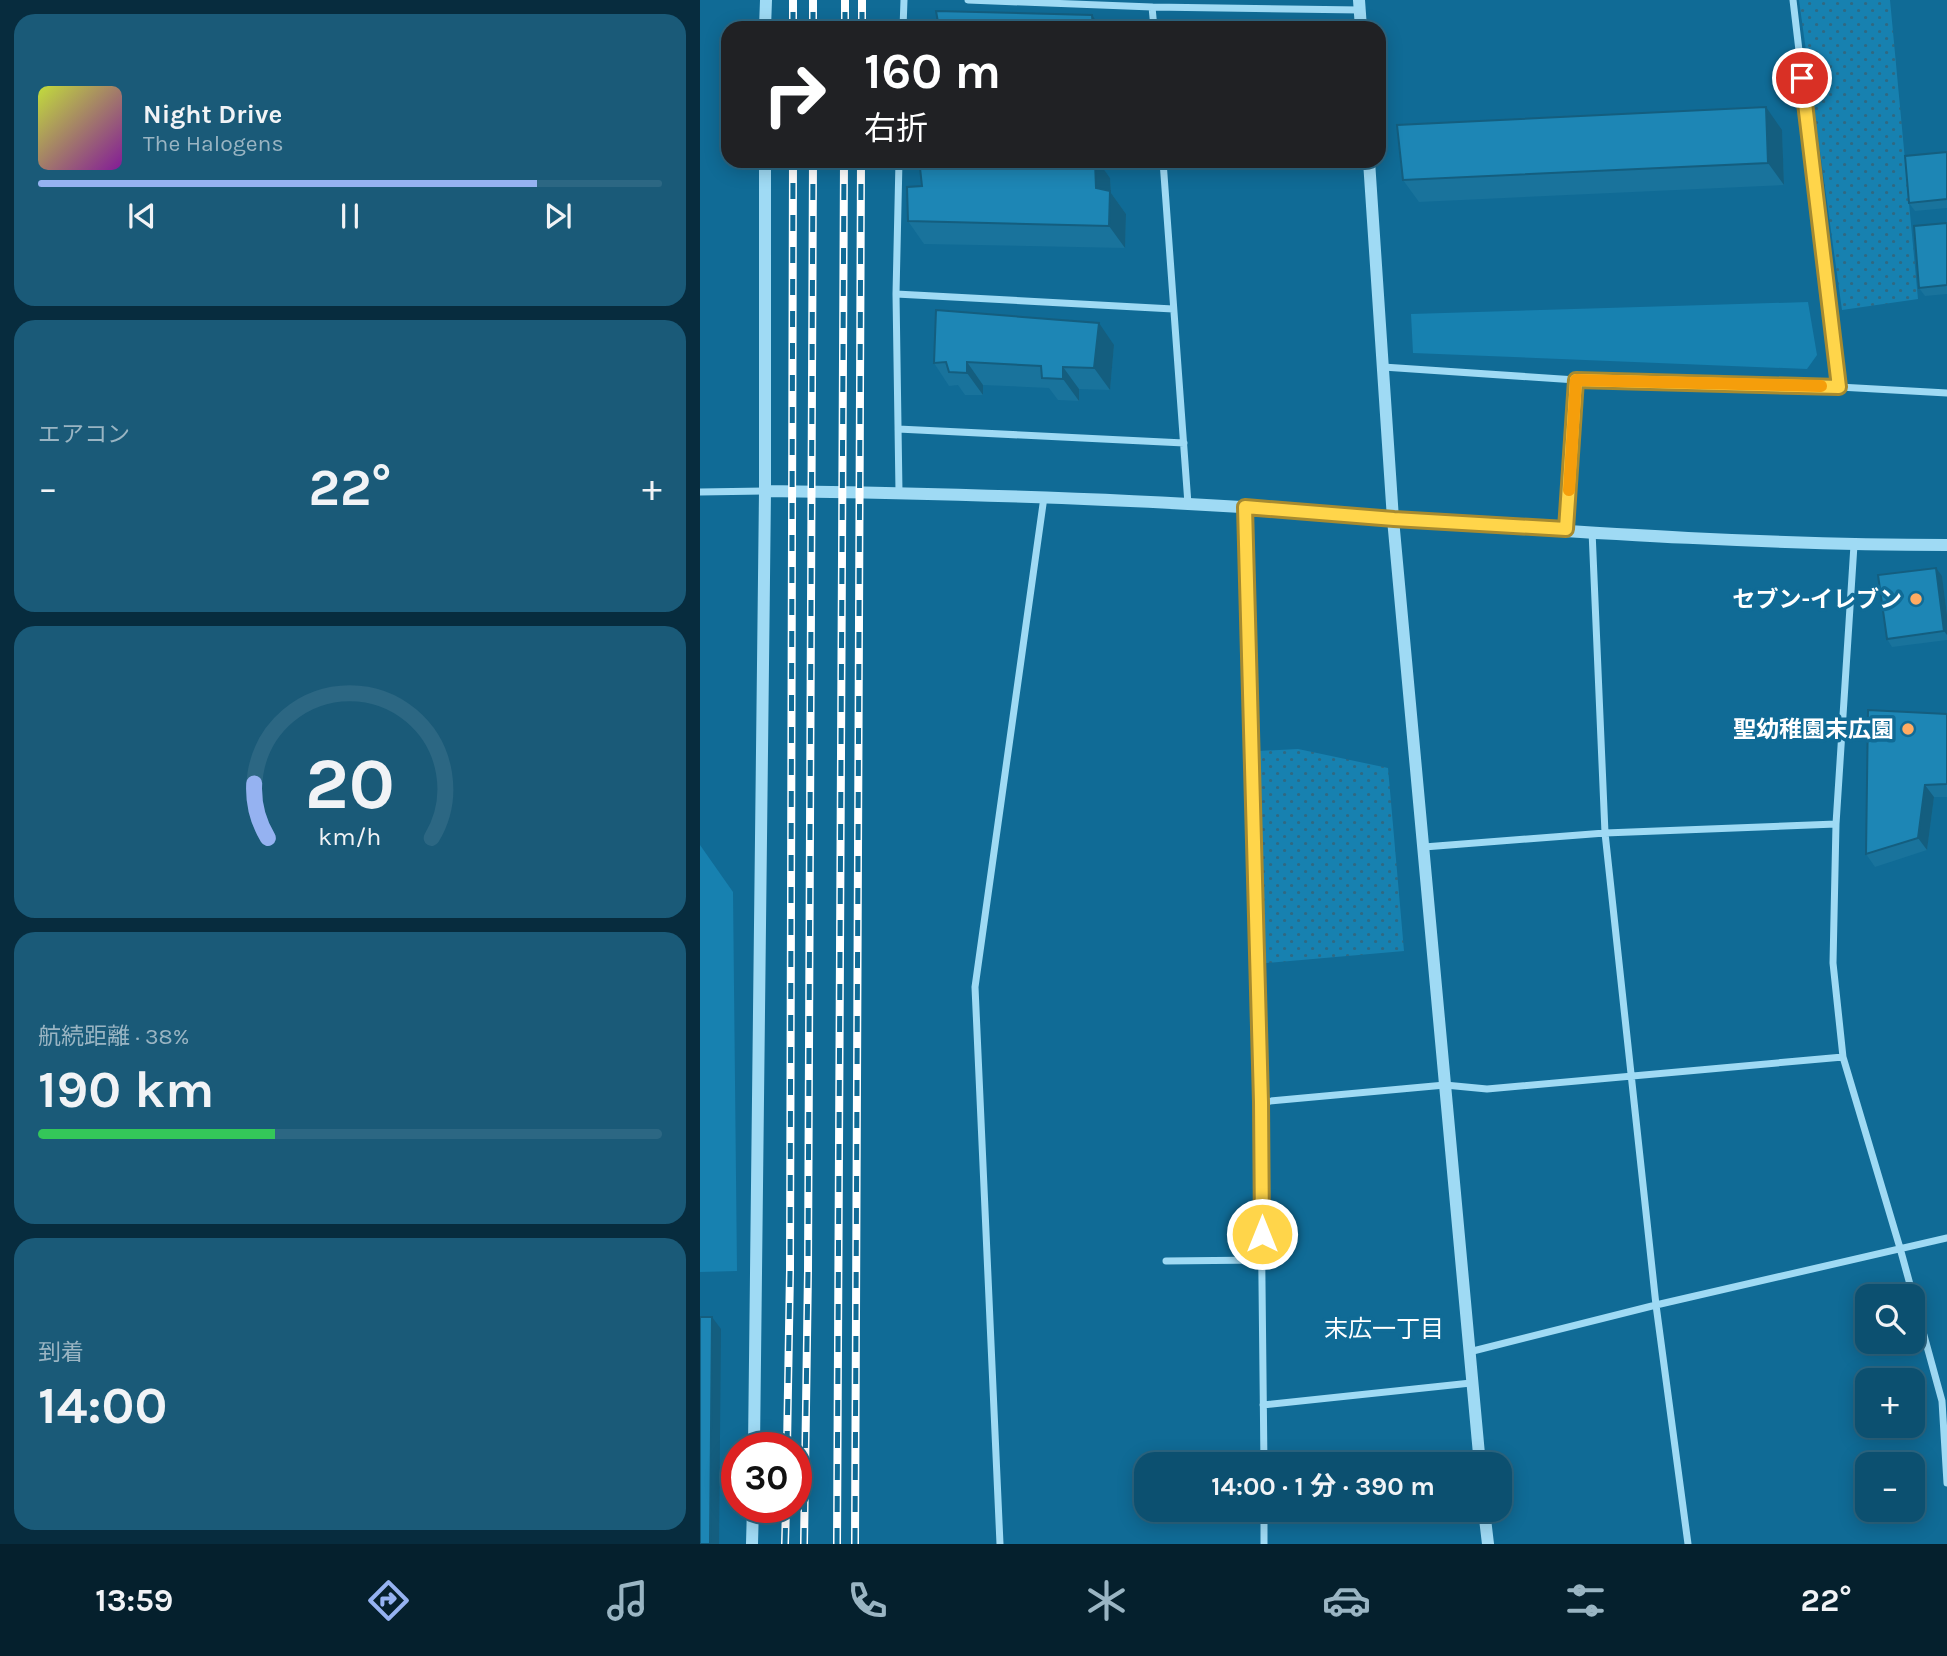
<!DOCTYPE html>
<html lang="ja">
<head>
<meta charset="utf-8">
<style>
	body { margin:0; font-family:Karla,"Noto Sans JP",sans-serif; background:#1a5a78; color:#f1f3f6; height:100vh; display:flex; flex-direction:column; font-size:26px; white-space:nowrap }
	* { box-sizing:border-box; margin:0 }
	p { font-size:23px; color:#9ab5c3 }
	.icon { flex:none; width:38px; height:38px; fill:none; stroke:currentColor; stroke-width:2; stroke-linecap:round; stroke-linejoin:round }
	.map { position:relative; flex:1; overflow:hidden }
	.side { display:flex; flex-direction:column; gap:14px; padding:14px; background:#072c3e; width:700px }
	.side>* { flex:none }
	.banner { position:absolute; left:21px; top:21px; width:665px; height:147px; border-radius:21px; box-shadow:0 4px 18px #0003,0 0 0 2px #2c6783; background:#202124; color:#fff; overflow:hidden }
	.tools { position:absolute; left:1155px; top:1284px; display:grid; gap:14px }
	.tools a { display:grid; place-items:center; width:70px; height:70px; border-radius:14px; background:#0c5070; box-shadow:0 4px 18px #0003,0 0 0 2px #2c6783; font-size:35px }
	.speed { position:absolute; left:21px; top:1432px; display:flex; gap:14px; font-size:35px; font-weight:700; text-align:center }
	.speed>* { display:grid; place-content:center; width:91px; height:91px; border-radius:50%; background:#0c5070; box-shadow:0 4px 18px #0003,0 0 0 2px #2c6783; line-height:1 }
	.speed .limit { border:10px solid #d22; background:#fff; color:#111 }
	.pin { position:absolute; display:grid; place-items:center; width:60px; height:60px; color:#fff; margin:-30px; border:4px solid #fff; border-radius:50%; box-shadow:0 2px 7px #0007 }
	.me { position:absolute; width:77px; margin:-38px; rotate:0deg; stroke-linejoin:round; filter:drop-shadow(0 0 5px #0008) }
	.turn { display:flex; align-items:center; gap:24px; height:147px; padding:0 28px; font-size:32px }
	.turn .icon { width:91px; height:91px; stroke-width:2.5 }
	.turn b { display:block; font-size:49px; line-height:60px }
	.big { font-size:52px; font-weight:700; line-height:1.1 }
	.side .widget { flex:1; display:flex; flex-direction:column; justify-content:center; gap:10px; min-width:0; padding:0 24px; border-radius:21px; background:#1a5a78 }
	.side .dial { align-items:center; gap:0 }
	.dial svg { height:182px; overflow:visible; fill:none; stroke:#2c6783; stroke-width:7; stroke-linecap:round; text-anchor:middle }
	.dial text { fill:#f1f3f6; stroke:none }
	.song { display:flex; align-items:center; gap:21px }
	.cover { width:84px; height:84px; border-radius:10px; background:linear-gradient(135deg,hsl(70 70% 55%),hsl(290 70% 35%)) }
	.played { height:7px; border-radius:4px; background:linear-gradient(90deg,#95b2f1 80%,#2c6783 80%) }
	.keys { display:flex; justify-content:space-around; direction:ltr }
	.heat { display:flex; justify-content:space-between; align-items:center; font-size:38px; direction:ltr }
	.charge { height:10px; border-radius:5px; background:linear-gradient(90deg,#34c759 38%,#2c6783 0) }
	.trip { position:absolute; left:434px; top:1452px; width:378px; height:70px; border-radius:21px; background:#0c5070; box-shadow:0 4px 18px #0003,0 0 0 2px #2c6783; font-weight:700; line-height:70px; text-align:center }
	.menu { display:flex; height:112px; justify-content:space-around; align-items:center; background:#05202d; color:#9ab5c3 }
	.menu .icon { width:49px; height:49px }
	.menu .on { color:#95b2f1 }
	.menu b { font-size:32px; color:#f1f3f6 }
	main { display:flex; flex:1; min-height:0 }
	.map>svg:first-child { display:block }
	.grass { fill:#1781b0 }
	.park { fill:url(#park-dots) }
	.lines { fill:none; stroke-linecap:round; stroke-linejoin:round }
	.minor { stroke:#9fdaf4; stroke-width:7 }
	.tertiary { stroke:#9fdaf4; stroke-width:12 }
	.rail-casing { stroke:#fff; stroke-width:8 }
	.rail { stroke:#106b96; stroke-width:5; stroke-dasharray:16; stroke-linecap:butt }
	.wall { fill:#19739c }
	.shaded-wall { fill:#145e7f }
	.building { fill:#1d86b5; stroke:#145e7f; stroke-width:2 }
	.route-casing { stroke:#a68a30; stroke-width:18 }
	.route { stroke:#ffd54a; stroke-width:12 }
	.slow { stroke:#f59e0b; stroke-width:12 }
	.poi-dot { fill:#ffab62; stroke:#106b96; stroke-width:2.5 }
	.labels { text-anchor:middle; stroke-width:7; stroke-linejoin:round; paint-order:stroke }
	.poi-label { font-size:23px; font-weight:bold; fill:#fff; stroke:#106b96; text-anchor:end }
	.neighbourhood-label { font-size:24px; fill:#fff; stroke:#106b96 }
</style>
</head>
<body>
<main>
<section class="side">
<div class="widget">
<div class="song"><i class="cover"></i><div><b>Night Drive</b><p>The Halogens</p></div></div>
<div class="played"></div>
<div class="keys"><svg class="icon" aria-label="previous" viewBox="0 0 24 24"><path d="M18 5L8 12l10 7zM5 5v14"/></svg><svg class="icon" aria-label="pause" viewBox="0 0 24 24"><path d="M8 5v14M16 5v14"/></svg><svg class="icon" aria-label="next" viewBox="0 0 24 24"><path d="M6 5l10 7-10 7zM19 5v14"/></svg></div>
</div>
<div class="widget"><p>エアコン</p>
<div class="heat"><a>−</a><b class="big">22°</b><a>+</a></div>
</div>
<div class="widget dial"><svg viewBox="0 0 100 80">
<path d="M14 69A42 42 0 1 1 86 69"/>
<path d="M14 69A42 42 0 0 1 8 45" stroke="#95b2f1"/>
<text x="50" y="56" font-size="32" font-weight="700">20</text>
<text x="50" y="72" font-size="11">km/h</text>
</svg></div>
<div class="widget"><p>航続距離 · 38%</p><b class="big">190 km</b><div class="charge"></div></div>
<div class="widget"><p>到着</p><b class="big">14:00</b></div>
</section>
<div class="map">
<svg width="1247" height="1544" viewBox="0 0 1247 1544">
	<defs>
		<pattern id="park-dots" width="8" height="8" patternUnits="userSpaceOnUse" patternTransform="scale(1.75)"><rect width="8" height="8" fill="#1781b0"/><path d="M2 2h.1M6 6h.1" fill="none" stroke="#2f6983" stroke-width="1.8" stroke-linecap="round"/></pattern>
	</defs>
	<rect width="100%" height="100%" fill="#106b96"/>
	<!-- grass -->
	<path class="grass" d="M1108,302L1117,355L1107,369L713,353L711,314Z
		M0,845L33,892L37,1271L0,1272Z"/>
	<!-- park -->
	<path class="park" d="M1099,0H1190L1218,299L1142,310Z
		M598,749L688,768L704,951L566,963L558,751Z"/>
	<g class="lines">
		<!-- minor -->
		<path class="minor" d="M268,0L452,7L660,10
			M452,7L454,28
			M203,28L204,0
			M463,161L488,504
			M196,294L473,309
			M683,367L876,380L1139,387L1093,0
			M1139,387L1247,393
			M198,429L484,443
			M0,492L65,491
			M199,492L196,294L199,161
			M545,507L560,1102L564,1465
			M866,529L876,380
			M892,531L905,833L956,1305L988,1544
			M1154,545L1136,824L1133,963L1143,1057L1200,1248L1242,1401L1247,1483
			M724,847L905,833L1136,824
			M560,1102L745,1085L787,1089L1143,1057
			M466,1261L562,1260
			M769,1352L956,1305L1247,1238
			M563,1405L771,1383
			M564,1510V1544
			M300,1544L275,987L344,497"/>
		<!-- tertiary -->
		<path class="tertiary" d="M659,0L661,28
			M65,28L66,0
			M669,161L693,519L780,1465
			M65,491C224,493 382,497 541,507C592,510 643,516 695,520C878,532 1063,545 1247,545
			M54,1447L65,491V161
			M784,1510L788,1544
			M52,1544L53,1507"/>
		<defs>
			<path id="rail" d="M93,28V0
				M113,28V0
				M145,28V0
				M162,28V0
				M87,1447L90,1271L93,161
				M85,1544L86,1507
				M104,1544L108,1271L113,161
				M137,1544L144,161
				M155,1544L161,161"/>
		</defs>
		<!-- rail casing -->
		<use href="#rail" class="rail-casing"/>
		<!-- rail -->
		<use href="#rail" class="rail"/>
	</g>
	<!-- wall -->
	<path class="wall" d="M1082,130L1084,185L719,202L703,180Z
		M1247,152V208L1215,211L1209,203Z
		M244,161H398L410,178L411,193L426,214L425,248L224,244L208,221L222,186L244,168Z
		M1247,223V294L1225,296L1219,288Z
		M414,345L410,390L379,389V401L358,400L349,388L283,385V395H265L258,385L249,386L234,363Z
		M1242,576L1247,615V640L1192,647L1187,639Z
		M1247,714V797H1234L1227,850L1175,867L1166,854Z"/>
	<!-- shaded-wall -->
	<path class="shaded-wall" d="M392,15L401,28H393Z
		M1066,107L1082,130L1084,185L1068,163Z
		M395,161H398L410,178L411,193L426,214L425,248L409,226L396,188Z
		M399,323L414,345L410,390L394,368Z
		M267,362L283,385V395L267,373Z
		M363,367L379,389V401L363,379Z
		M1236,568L1242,576L1247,615V635L1244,631Z
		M1225,785L1234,797L1227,850L1218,838Z
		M12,1317L21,1329L19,1544H10Z"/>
	<!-- building -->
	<path class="building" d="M236,11L392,15L393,28H239Z
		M1066,107L1068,163L703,180L697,125Z
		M1247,152V199L1209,203L1205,156Z
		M244,161H395L396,188L410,191L409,226L208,221L207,187L222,186L220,168H244Z
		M1247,223V285L1219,288L1214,226Z
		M236,310L399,323L394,368L363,367V379L342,378L341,366L267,362V373L249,372L246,362L234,363Z
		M1236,568L1244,631L1187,639L1178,575Z
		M1168,710L1247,714V784L1225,785L1218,838L1166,854Z
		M0,1317H12L10,1544H0Z"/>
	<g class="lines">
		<defs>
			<path id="route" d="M562,1234L561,1102L545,507L694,519L866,529L876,380L1139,387L1102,78"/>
		</defs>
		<!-- route casing -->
		<use href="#route" class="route-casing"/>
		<!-- route -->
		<use href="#route" class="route"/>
		<!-- slow -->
		<path class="slow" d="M869,490L876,380L1121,386"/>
	</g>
	<!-- markers -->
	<g class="poi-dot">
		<circle cx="1216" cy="599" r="7"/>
		<circle cx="1208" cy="729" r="7"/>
	</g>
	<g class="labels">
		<!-- poi labels -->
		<g class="poi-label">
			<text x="1202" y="607">セブン-イレブン</text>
			<text x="1194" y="737">聖幼稚園末広園</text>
		</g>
		<!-- neighbourhood labels -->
		<g class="neighbourhood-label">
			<text x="684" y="1337">末広一丁目</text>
		</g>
	</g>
</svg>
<div class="tools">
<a><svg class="icon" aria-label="search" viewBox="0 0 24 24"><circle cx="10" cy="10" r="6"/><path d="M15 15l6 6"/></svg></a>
<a>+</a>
<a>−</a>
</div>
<div class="speed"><div class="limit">30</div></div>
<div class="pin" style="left:1102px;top:78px;background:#d93025"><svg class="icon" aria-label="arrive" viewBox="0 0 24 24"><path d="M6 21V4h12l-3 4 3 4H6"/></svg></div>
<svg class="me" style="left:562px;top:1234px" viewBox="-20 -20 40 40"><circle r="17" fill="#ffd54a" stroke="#fff" stroke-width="3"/><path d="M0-11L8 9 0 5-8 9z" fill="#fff"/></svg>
<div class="trip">14:00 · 1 分 · 390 m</div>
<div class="banner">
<div class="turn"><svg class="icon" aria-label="right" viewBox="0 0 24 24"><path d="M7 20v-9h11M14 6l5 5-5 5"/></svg><div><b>160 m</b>右折</div></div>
</div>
</div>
</main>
<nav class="menu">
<b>13:59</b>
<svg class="icon on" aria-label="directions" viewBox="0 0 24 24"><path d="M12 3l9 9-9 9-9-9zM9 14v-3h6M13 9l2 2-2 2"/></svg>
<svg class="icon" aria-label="music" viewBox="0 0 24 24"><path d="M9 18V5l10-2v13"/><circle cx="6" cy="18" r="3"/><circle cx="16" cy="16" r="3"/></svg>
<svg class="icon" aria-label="phone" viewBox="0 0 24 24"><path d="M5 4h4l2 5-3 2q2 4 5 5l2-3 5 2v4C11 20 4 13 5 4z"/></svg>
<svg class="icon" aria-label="climate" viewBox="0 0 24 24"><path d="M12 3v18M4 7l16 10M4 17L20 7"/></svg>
<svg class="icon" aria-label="car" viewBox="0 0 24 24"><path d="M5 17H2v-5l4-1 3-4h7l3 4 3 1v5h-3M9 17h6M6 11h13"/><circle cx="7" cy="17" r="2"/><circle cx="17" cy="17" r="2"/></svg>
<svg class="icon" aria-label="filters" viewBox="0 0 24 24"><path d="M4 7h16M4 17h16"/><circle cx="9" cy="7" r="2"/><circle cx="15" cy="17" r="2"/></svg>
<b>22°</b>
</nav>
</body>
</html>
